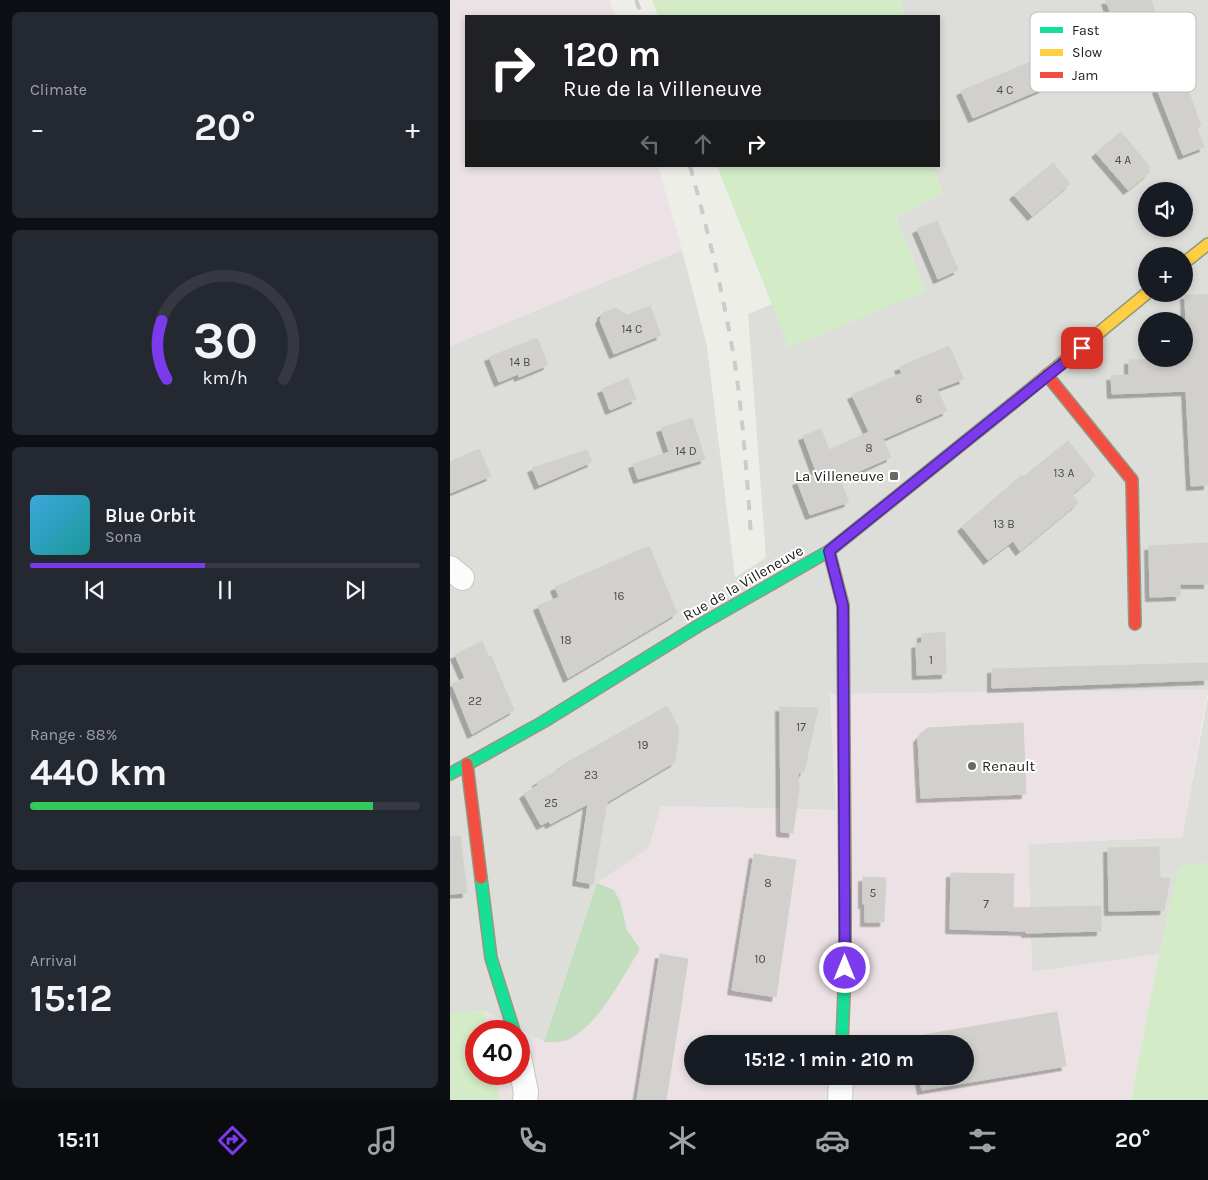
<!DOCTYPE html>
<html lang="en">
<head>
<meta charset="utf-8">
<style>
	body { margin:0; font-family:Karla,sans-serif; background:#242831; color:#f1f3f6; height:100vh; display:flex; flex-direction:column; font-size:19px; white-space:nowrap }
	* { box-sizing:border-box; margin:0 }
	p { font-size:16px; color:#9ea1a6 }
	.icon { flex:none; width:28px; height:28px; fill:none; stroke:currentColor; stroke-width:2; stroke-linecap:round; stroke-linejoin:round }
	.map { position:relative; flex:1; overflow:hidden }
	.side { display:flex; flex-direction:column; gap:12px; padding:12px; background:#0d0f14; width:450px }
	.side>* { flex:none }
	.banner { position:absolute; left:15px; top:15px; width:475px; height:152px; border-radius:0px; box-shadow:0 2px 8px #0003; background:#202124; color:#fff; overflow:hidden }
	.fabs { position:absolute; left:688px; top:182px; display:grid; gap:10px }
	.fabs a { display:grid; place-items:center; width:55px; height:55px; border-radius:50%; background:#171b24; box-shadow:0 2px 8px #0003; font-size:25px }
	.speed { position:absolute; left:15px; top:1020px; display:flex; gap:10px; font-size:25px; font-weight:700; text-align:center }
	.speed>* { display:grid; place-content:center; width:65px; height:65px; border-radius:50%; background:#171b24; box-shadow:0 2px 8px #0003; line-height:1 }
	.speed .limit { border:8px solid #d22; background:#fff; color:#111 }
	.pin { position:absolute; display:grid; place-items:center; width:42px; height:42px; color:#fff; margin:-21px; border-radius:10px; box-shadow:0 2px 8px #0006 }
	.me { position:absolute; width:55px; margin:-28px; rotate:0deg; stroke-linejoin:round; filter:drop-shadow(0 0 4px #0008) }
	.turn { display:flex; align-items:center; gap:18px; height:105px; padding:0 15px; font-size:22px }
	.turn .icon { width:65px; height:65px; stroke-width:2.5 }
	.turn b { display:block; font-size:35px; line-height:42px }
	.lanes { display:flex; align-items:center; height:48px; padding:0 15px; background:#0003; justify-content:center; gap:25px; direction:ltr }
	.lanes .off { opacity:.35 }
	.big { font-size:38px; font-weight:700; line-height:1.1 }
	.side .card { flex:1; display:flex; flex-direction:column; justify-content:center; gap:8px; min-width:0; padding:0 18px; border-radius:8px; background:#242831 }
	.side .dial { align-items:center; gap:0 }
	.dial svg { height:130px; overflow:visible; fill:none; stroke:#363941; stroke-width:7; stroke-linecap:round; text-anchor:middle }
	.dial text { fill:#f1f3f6; stroke:none }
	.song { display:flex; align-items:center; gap:15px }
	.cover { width:60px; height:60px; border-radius:8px; background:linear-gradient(135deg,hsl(200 70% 55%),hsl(180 70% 35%)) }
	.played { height:5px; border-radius:2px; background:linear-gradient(90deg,#7c3aed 45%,#363941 45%) }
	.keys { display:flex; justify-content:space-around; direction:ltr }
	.heat { display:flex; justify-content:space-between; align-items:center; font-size:28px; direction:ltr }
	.charge { height:8px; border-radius:4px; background:linear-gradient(90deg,#34c759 88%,#363941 0) }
	.trip { position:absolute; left:234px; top:1035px; width:290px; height:50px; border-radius:25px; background:#171b24; box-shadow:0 2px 8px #0003; font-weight:700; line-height:50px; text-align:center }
	.tab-bar { display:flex; height:80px; justify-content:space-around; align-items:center; background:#090b0e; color:#9ea1a6 }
	.tab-bar .icon { width:35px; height:35px }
	.tab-bar .on { color:#7c3aed }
	.tab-bar b { font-size:22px; color:#f1f3f6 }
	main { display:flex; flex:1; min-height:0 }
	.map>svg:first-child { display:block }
	.residential { fill:#ddddda; fill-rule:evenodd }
	.industrial { fill:#ece2e5; fill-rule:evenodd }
	.grass { fill:#d3ecc7 }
	.forest { fill:#c2debe }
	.building { fill:#d1d0cc; stroke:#d1d0ca; filter:url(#shadow) }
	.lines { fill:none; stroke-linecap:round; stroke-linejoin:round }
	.street-casing { stroke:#c7c7c5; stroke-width:26 }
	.fast-casing { stroke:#92997f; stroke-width:14 }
	.slow-casing { stroke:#92997f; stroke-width:14 }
	.jam-casing { stroke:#92997f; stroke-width:14 }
	.street { stroke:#fcfcfc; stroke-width:24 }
	.fast { stroke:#16e098; stroke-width:11 }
	.slow { stroke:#ffcf43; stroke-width:11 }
	.jam { stroke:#f24e42; stroke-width:11 }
	.rail { stroke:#cbcbca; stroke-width:4; stroke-dasharray:10 10; stroke-linecap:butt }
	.route-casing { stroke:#51269a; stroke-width:12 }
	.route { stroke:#7c3aed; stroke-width:9 }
	.poi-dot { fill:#686866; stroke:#fff; stroke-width:2 }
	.labels { text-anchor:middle; stroke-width:4; stroke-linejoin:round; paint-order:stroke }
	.number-label { font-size:12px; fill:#4c4c4b }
	.poi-label { font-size:15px; fill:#202020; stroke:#fff; text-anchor:end }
	.street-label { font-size:15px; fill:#202020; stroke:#fff }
	.key { fill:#fff; stroke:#bcbcbc; stroke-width:1 }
	.key-label { font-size:14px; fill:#202020 }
</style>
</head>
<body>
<main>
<section class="side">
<div class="card"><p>Climate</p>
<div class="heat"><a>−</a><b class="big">20°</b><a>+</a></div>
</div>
<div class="card dial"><svg viewBox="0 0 100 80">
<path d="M14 69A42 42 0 1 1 86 69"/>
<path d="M14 69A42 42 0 0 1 11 33" stroke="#7c3aed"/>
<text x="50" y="56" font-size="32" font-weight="700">30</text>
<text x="50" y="72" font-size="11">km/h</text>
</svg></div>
<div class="card">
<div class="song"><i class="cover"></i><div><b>Blue Orbit</b><p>Sona</p></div></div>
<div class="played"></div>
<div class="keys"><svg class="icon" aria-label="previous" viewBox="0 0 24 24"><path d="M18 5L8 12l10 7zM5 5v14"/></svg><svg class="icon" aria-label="pause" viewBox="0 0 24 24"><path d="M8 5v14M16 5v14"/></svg><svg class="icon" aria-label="next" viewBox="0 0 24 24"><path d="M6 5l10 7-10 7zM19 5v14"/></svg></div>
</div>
<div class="card"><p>Range · 88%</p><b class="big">440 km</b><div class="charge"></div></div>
<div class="card"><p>Arrival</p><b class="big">15:12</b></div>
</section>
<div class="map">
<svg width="758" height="1100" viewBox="0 0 758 1100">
	<defs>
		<filter id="shadow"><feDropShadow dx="-4.5" dy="4.5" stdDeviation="0" flood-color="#0004"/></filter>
	</defs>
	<rect width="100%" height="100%" fill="#eeeee9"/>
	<!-- residential -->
	<path class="residential" d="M450,0H758V690L380,694L386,810L211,806L199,848L147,883L94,1042L35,1011L0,1013V346L232,250L257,346L285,577L316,558L298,314L327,302L476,291L446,217L493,193L482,166H489V103L491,102L489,96V16H456ZM696,191H734V229H696ZM696,256H734V294H696ZM696,321H734V359H696Z
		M758,697V863L729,867L709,954L582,972L578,844L732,837Z"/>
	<!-- industrial -->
	<path class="industrial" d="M0,0H160L165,16H16V166H208L232,250L0,346Z
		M758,690L732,837L578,844L582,972L709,954L681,1100H50L45,1074H69V1031H38L35,1011L94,1042L190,949L177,930L170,901L164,890L147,883L199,848L211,806L386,810L380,694ZM242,1044H515V1076H242Z"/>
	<!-- grass -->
	<path class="grass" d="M202,0H450L456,16H208Z
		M267,166H482L493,193L446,217L476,291L339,348Z
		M758,863V1100H681L709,954L729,866Z
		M35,1011L38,1031H26V1074H45L50,1100H0V1013Z"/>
	<!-- forest -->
	<path class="forest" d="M147,883L164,890L170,901L177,930L190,949C173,976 147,1028 117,1040C111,1043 101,1042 94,1042Z"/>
	<!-- building -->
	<path class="building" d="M656,0H701L709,23L669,38Z
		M723,58L731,80L734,79L751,126L747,128L754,147L733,155L707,89L708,88L700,66Z
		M583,61L594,88L523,118L511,91Z
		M671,132L699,166V173L678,190L646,153Z
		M603,163L620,184L582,216L564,195Z
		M487,221L508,270L488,279L467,229Z
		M735,295H758V485L741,486L736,391L662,394L661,376L679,375V360L737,359Z
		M200,306L211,335L164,354L150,320L153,313L165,308L178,315Z
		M87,338L98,365L69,377L68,374L49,382L39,357Z
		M499,346L514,379L487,389L497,411L433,439L441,457L390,480L399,502L360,515L347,481L367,474L353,436L371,429L379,450L419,432L402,395L452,373L449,367Z
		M178,378L186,399L160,410L152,389Z
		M242,418L255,459L188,479L183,464L219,452L211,428Z
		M618,441L645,475L622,494L628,503L570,551L563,541L538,560L512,527L572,475L573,477Z
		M29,449L41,476L0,493V462Z
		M137,450L142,462L89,485L82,468Z
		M758,543V584H730V596L700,597L699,546Z
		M199,546L227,613L118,678L88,606L109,597L105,587Z
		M495,632L496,674L467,675L466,644L472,643V634Z
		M32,641L39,657L41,656L64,710L22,734L2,684L15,678L5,655Z
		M758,663V680L542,688V669Z
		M217,706L229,729L225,762L157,802L143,884L127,881L138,804L100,824L99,821L91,825L74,794L88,785L87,782L112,768L111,766Z
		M330,707L368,708L354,772L348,773L349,788L343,833L331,832Z
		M573,723L576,794L471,798L468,738L477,728Z
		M0,836H10L17,893L0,894Z
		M709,847L710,878H720L714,910L659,911L658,848Z
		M304,854L346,860L326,997L282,990Z
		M501,873L564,874L563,908L651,906V931L576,933V931L500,929Z
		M413,877L436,878L434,922H415V904H413Z
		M210,954L238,959L230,1012L216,1100H187Z
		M607,1012L616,1066L472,1090L469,1076H515V1044H463L462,1037Z"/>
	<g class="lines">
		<defs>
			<path id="street" d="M0,568L12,578
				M69,1057L76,1092L75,1100
				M390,1100L391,1076"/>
			<path id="fast" d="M0,774L93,722L248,626L379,551L562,404
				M31,878L41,958L64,1031
				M392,1044L395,968V888"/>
			<path id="slow" d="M734,263L758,244
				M562,404L696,294
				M379,551L393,605L395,888"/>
			<path id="jam" d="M597,375L682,480L685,624
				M17,764L31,878"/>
		</defs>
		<!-- street casing -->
		<use href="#street" class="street-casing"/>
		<!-- fast casing -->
		<use href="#fast" class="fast-casing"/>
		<!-- slow casing -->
		<use href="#slow" class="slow-casing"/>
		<!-- jam casing -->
		<use href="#jam" class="jam-casing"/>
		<!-- street -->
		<use href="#street" class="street"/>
		<!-- fast -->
		<use href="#fast" class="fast"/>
		<!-- slow -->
		<use href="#slow" class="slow"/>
		<!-- jam -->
		<use href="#jam" class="jam"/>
		<!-- rail -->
		<path class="rail" d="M186,0L192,16
			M240,166C258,231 274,297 285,364C293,420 297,477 301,535"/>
	</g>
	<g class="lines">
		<defs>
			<path id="route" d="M395,968L393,606L379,551L632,348"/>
		</defs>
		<!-- route casing -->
		<use href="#route" class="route-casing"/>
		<!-- route -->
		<use href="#route" class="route"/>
	</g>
	<!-- markers -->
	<g class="poi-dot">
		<rect x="439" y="471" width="10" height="10" rx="2.5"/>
		<circle cx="522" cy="766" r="5"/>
	</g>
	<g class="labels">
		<!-- number labels -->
		<g class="number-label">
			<text x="555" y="94">4 C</text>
			<text x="673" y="164">4 A</text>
			<text x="182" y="333">14 C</text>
			<text x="70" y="366">14 B</text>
			<text x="469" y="403">6</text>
			<text x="419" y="452">8</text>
			<text x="236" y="455">14 D</text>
			<text x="614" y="477">13 A</text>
			<text x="554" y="528">13 B</text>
			<text x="169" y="600">16</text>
			<text x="116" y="644">18</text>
			<text x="481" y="664">1</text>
			<text x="25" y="705">22</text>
			<text x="351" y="731">17</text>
			<text x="193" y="749">19</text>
			<text x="141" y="779">23</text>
			<text x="101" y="807">25</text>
			<text x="318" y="887">8</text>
			<text x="423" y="897">5</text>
			<text x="536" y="908">7</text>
			<text x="310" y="963">10</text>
		</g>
		<!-- poi labels -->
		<g class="poi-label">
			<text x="434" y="481">La Villeneuve</text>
			<text x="532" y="771" text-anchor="start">Renault</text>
		</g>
		<!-- street labels -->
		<g class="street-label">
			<text transform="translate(293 583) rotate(-30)" y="5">Rue de la Villeneuve</text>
		</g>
	</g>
	<!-- legend -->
	<rect x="580" y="12" width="166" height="80" rx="8" class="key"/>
	<rect x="590" y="27" width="23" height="6" fill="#16e098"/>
	<rect x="590" y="49" width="23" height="7" fill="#ffcf43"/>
	<rect x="590" y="72" width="23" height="6" fill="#f24e42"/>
	<g class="key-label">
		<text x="622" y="35">Fast</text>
		<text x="622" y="57">Slow</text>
		<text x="622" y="80">Jam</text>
	</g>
</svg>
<div class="fabs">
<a><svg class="icon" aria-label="sound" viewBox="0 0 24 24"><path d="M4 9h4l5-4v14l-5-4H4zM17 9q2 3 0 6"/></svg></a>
<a>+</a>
<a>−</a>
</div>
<div class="speed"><div class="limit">40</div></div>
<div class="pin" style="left:632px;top:348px;background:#d93025"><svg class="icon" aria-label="arrive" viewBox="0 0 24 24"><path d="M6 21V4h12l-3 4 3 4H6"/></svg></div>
<svg class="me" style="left:395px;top:968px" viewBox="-20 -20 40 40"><circle r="17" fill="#7c3aed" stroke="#fff" stroke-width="3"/><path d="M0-11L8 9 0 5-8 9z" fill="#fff"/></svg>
<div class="trip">15:12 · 1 min · 210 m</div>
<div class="banner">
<div class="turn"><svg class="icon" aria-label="right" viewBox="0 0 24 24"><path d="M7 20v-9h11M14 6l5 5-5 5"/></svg><div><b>120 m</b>Rue de la Villeneuve</div></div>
<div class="lanes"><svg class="icon off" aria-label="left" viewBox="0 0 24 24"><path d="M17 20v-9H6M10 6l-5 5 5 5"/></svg><svg class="icon off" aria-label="ahead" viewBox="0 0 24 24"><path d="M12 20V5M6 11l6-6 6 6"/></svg><svg class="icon" aria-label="right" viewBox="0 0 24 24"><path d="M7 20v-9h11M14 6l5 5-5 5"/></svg></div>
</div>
</div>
</main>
<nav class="tab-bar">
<b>15:11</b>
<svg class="icon on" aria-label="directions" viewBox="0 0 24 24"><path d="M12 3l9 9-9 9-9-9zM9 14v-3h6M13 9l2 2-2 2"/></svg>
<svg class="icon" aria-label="music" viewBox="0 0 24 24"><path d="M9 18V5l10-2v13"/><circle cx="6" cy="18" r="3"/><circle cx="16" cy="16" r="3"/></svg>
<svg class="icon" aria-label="phone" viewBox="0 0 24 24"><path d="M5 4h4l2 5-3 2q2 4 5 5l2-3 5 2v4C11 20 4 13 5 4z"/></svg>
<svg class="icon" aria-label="climate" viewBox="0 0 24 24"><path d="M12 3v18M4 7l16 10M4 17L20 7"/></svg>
<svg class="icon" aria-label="car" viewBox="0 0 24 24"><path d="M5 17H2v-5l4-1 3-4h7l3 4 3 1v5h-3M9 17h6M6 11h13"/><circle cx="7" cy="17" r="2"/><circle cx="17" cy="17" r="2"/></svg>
<svg class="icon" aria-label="filters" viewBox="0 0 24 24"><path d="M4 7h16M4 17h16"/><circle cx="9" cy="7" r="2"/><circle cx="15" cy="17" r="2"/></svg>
<b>20°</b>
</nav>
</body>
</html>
